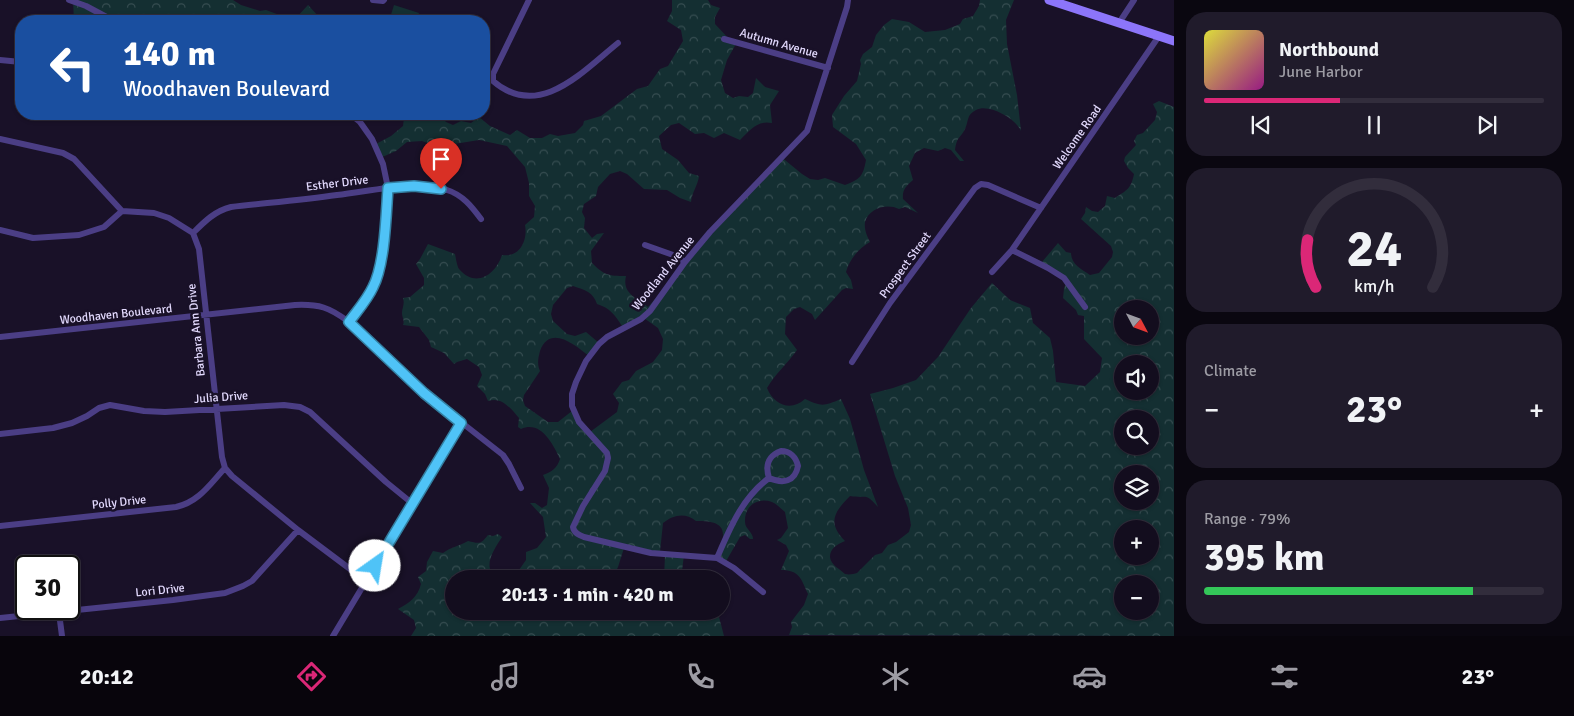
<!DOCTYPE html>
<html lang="en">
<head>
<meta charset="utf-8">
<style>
	body { margin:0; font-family:Signika,sans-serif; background:#201b2b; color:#f1f3f6; height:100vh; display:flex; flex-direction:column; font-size:19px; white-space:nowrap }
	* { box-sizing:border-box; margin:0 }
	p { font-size:16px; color:#9d9ca4 }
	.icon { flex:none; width:28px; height:28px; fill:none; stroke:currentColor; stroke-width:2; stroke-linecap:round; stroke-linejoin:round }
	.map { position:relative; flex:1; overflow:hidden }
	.panel { display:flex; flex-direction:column; gap:12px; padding:12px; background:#0a0710; width:400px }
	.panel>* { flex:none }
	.top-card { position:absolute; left:15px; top:15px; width:475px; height:105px; border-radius:20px; box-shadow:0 1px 4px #0004,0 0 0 1px #322d3c; background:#1a4fa0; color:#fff; overflow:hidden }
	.needle { width:32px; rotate:131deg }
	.buttons { position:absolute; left:1114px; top:300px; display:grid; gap:10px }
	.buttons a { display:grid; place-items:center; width:45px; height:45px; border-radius:50%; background:#130d1e; box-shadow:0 1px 4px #0004,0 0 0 1px #322d3c; font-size:25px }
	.speed { position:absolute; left:15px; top:555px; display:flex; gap:10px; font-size:25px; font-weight:700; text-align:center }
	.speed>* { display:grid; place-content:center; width:65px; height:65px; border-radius:50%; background:#130d1e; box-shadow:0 1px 4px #0004,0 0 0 1px #322d3c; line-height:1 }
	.speed .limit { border:2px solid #111; border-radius:8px; background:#fff; color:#111 }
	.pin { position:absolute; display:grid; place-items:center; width:42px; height:42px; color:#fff; margin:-51px -21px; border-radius:50% 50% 50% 0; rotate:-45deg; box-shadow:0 0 5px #0007 }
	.pin .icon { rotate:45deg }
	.me { position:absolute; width:55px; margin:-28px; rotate:32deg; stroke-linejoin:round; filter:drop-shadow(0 0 4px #0008) }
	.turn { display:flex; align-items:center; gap:18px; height:105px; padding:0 25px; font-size:22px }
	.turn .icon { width:65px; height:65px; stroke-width:2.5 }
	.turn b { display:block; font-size:35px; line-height:42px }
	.big { font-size:38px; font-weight:700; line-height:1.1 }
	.panel .widget { flex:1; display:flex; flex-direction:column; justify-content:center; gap:8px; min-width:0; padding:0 18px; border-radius:20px; background:#201b2b }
	.panel .dial { align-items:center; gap:0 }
	.dial svg { height:130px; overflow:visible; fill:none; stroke:#322d3c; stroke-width:7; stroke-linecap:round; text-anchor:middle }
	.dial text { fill:#f1f3f6; stroke:none }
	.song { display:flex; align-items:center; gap:15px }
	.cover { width:60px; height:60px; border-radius:8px; background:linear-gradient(135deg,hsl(60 70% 55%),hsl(310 70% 35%)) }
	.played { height:5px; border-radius:2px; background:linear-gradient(90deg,#db2777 40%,#322d3c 40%) }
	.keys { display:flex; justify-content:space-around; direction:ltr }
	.heat { display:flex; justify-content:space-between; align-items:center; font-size:28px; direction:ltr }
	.charge { height:8px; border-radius:4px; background:linear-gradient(90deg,#34c759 79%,#322d3c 0) }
	.trip { position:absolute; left:445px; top:570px; width:285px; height:50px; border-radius:25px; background:#130d1e; box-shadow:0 1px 4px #0004,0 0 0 1px #322d3c; font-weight:700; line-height:50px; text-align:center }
	.tab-bar { display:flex; height:80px; justify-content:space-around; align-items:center; background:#08050c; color:#9d9ca4 }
	.tab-bar .icon { width:35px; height:35px }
	.tab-bar .active { color:#db2777 }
	.tab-bar b { font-size:22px; color:#f1f3f6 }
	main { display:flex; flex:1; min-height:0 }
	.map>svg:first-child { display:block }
	.forest { fill:url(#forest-crowns); fill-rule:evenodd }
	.garden { fill:#142f32 }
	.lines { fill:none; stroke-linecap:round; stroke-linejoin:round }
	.minor { stroke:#4b3e85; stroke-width:6 }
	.secondary { stroke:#8c75fa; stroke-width:9 }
	.route-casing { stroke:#337fa1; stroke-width:12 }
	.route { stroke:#4fc3f7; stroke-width:9 }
	.labels { text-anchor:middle; stroke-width:5; stroke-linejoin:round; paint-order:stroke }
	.street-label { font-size:12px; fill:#e3dafe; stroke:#191128 }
</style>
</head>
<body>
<main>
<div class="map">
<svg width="1174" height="636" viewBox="0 0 1174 636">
	<defs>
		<pattern id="forest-crowns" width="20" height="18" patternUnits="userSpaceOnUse" patternTransform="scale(1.25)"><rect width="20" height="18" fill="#142f32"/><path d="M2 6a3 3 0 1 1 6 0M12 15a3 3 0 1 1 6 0" fill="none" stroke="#364d51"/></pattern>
	</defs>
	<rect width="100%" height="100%" fill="#191128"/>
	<!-- forest -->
	<path class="forest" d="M73,0H233L241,5L260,11L266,10L290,19L296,18L308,5L319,17L327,21H74Z
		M672,0H708L711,5L720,8L715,17V24L729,39L737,42L727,60L721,80L725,93L733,98L739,96L748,97L753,93L756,78L765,87L779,91L770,105L772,123C757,120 750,130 740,140L724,133L714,138L704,133L695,134L679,123L671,125L659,136L662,149L678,160L689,173L699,176C698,185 692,192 691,202L680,198L667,190L644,189L627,174L620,171L610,174L598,187L596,196L584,204L582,212L585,218L584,228L592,238L597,234L604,233L591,251L592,263C604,275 608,276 626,276C622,293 635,297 648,307L780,156L802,174L810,179L818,180L825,178L845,185C860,179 863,177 866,160L856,144L833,127L832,115L844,96L857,81L861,64L860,60L863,54L872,47L876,35L884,25L892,19L909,22L925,32L945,30L960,24L963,19L973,16L979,6L980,0H1014L1006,20L1007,44L1017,95L1021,131C1016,119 989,103 976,110C966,115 969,121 965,129C960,139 957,136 955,150L964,161H960L951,150L945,148L938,151L924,148L915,153L909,166L913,180C906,186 902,190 903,199L918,213L905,207L899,209C887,203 869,208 865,222C864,230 867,236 870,242C859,248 849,260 846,272L851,280L853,289L846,288L842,290L815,320L812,314L800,307L794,309L786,317L785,334L797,350C788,363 775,374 767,388C774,405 791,412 805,399C822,407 824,406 841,399L850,419L864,470L878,507C864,492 869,499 850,496C834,512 827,523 845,541C829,547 824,559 839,569C840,570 844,573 845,574C849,575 854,574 857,573L875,555L882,553L888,545L896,542L909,532L911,525L908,508L895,476L870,394L893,388L916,380L938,357L971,308L992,283L1010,300L1030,308L1033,323L1050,338L1053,351L1056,382L1085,386L1100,372L1102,358L1084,339V316L1078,315L1076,310L1063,298L1064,289L1066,282L1042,262L1058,243L1066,252L1071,253C1071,264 1081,269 1090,275L1099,273L1112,257L1113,252L1111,246L1081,219L1085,213L1086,207L1092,211L1098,212L1105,206L1107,196L1115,198C1127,190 1131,189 1134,174L1128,168L1124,161L1125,157L1136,145L1134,141L1137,135L1143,133L1155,120L1157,112L1153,104L1159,101L1174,107V636L789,635L792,627L791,622L804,605L808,594C801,579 800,570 781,570L789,551L786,545L777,540L781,538L788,528L785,512C781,509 777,504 772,502C758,497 744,506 745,522C745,529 753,532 753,539H750L745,535L740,537L725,563L716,560C726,535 730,520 696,521C685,512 673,515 663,523L660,552L624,548L618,567L612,579H506L519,570L526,560V552L537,548L546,537L543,517L530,503H535L542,508L547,505L549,488L543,475C552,472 557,468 560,459C553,444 541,420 521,429L518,427L519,418C511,409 502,396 488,401L485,394L477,386L482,375L479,367L467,359L457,362L454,364L444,353L431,347L429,340L419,327L403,325C405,320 402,318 402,313C402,308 405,304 403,298L410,297L424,285V278L416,264L420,259L428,244L455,254C456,259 457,266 459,269C476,289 496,274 502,255C520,258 528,240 525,225L534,217L535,206L529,196V183L525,167L507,146L479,140L448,145L430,144L422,141L407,142L396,151L380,158L376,144L391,136L403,126L404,118L402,114H438L446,122L453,125L461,121L471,123L479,117L490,126L510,135L517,130L530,138H542L550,134L558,136L575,133L583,125L584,121L601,116L637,89L648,86L660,69L668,66L683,41L681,30L667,21L672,11ZM573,286C585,290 593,292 597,304C610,308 615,315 622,326L641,316L658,328L663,339L662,350L653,362L636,371L629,380L622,382L613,394L619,403L617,412L590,432L572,411L558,422H548L525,406L523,400L524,395L540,371C537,365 538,358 540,351C550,324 575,345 589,356L599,343L586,332L575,336L567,334L553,321L551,314L553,305L567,288ZM1122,309H1150V336H1122ZM1122,364H1150V391H1122ZM1122,419H1150V446H1122ZM1122,474H1150V501H1122ZM1122,529H1150V556H1122ZM1122,584H1150V611H1122Z
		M498,534L502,537C493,551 478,573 504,579H454V611H640L647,614L656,611H716L719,617L724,636H411L416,628L414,620L398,609C409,603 418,597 421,584L418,577L426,571L427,562L433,551L443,553C451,547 459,546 468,541C480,544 481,544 488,535L493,536Z
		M665,555H684L681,579H664Z"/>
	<!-- garden -->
	<path class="garden" d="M394,5L419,13L416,21H389Z"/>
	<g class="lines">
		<!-- minor -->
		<path class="minor" d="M69,0L86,6L114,21
			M373,0L383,1L384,0
			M529,0L493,74V81C539,121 583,71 618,43
			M1119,23L1134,0
			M724,39L828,68
			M0,60L21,62
			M0,139L63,153L74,159L122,211L154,213L169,218L193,233L199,249L222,457L225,468L232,476L298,530L366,581
			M0,230L33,238L79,235L104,227L122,211
			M193,233C205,221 215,211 231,207C266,203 302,200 337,195C373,191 412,180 447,190C463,195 472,207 481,219
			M645,245L676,256L685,262
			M1012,250L1048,268L1064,278L1085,307
			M992,272L1012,250L1159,36
			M349,322L366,300L373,287L379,274L388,188L383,164L372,139L360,122L350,114
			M0,337L295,305C319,304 329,307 349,322L424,393L503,455L509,464L521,488
			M852,362L890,303L975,188L981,184L988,185L1041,208
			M0,434L53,428L72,423L87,416L99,408L110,405L144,411L165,412L284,405L300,407L310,412L386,482L413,504
			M0,526L176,507C199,502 210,484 225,468
			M717,558C730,528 742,498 769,478C783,484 795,482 798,466C796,457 790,451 781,451C768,456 765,465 769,478
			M763,592L734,568L717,558L651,553L584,537C579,535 574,533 573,527L583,506L605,471L608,458L607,453L579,422L572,406V394L576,382L586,361L599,344L607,337L641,319L650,311L685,262L710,232L807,131L847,7L848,0
			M59,613L62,636
			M0,618L173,600L225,593L243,586L252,581L298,530
			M333,636L461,423"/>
		<!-- secondary -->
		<path class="secondary" d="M1049,0L1174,41"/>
	</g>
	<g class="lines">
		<defs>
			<path id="route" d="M375,566L461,423L424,393L349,322C357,311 367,300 373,287C385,264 386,215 388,188L414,186L441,189"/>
		</defs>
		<!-- route casing -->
		<use href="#route" class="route-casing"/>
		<!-- route -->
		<use href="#route" class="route"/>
	</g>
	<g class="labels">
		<!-- street labels -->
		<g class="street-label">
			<text transform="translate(779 43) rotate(16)" y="4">Autumn Avenue</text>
			<text transform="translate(1077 137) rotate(-55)" y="4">Welcome Road</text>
			<text transform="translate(337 183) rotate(-7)" y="4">Esther Drive</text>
			<text transform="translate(905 265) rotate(-54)" y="4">Prospect Street</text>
			<text transform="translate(663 273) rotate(-51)" y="4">Woodland Avenue</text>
			<text transform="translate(116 314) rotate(-6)" y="4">Woodhaven Boulevard</text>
			<text transform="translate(196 330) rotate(-96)" y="4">Barbara Ann Drive</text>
			<text transform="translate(221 397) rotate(-4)" y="4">Julia Drive</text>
			<text transform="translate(119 502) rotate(-6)" y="4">Polly Drive</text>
			<text transform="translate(160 590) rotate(-6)" y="4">Lori Drive</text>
		</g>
	</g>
</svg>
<div class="buttons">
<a><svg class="needle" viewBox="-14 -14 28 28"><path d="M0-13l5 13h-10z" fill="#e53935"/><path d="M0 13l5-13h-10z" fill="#9d9ca4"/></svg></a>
<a><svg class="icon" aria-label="sound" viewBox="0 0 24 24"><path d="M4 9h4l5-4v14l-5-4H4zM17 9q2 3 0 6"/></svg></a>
<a><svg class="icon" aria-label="search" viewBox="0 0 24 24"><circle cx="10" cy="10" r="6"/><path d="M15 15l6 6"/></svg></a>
<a><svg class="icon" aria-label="layers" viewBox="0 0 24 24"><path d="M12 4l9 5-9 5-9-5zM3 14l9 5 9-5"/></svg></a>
<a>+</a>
<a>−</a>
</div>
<div class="speed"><div class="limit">30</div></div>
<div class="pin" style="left:441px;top:189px;background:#d93025"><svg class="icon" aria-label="arrive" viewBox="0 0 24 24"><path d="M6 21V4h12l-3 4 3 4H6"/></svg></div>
<svg class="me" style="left:375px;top:566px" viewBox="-20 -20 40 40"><circle r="19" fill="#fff"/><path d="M0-13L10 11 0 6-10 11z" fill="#4fc3f7"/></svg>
<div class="trip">20:13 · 1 min · 420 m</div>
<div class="top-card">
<div class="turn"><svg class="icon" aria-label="left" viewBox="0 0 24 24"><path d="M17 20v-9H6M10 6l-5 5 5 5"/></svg><div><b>140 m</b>Woodhaven Boulevard</div></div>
</div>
</div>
<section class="panel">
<div class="widget">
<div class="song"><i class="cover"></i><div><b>Northbound</b><p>June Harbor</p></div></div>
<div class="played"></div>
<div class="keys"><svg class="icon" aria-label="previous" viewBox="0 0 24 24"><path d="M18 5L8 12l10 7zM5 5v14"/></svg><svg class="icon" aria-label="pause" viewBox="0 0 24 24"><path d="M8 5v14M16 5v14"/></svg><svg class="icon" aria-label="next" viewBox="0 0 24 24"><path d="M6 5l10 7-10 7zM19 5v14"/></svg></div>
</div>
<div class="widget dial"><svg viewBox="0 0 100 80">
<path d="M14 69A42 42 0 1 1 86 69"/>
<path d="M14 69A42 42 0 0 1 9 40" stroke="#db2777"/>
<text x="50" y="56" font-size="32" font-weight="700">24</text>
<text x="50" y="72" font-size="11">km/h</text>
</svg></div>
<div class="widget"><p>Climate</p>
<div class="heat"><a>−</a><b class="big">23°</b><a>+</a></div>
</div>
<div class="widget"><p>Range · 79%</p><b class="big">395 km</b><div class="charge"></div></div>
</section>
</main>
<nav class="tab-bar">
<b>20:12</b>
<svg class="icon active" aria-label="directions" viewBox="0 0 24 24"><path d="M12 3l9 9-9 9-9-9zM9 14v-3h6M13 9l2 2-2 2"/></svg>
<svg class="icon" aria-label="music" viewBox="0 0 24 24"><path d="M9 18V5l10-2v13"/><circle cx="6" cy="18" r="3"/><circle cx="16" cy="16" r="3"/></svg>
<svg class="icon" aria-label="phone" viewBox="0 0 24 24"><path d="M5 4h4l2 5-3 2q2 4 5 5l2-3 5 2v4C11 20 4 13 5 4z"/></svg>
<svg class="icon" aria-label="climate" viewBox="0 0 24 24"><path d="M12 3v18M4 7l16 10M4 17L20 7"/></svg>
<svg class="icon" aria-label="car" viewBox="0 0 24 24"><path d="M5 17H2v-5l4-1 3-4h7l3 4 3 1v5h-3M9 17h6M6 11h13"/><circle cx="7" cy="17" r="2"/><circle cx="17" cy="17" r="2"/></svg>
<svg class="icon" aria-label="filters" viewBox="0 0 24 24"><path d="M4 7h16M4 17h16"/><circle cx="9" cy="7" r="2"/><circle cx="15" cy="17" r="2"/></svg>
<b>23°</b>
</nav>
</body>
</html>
